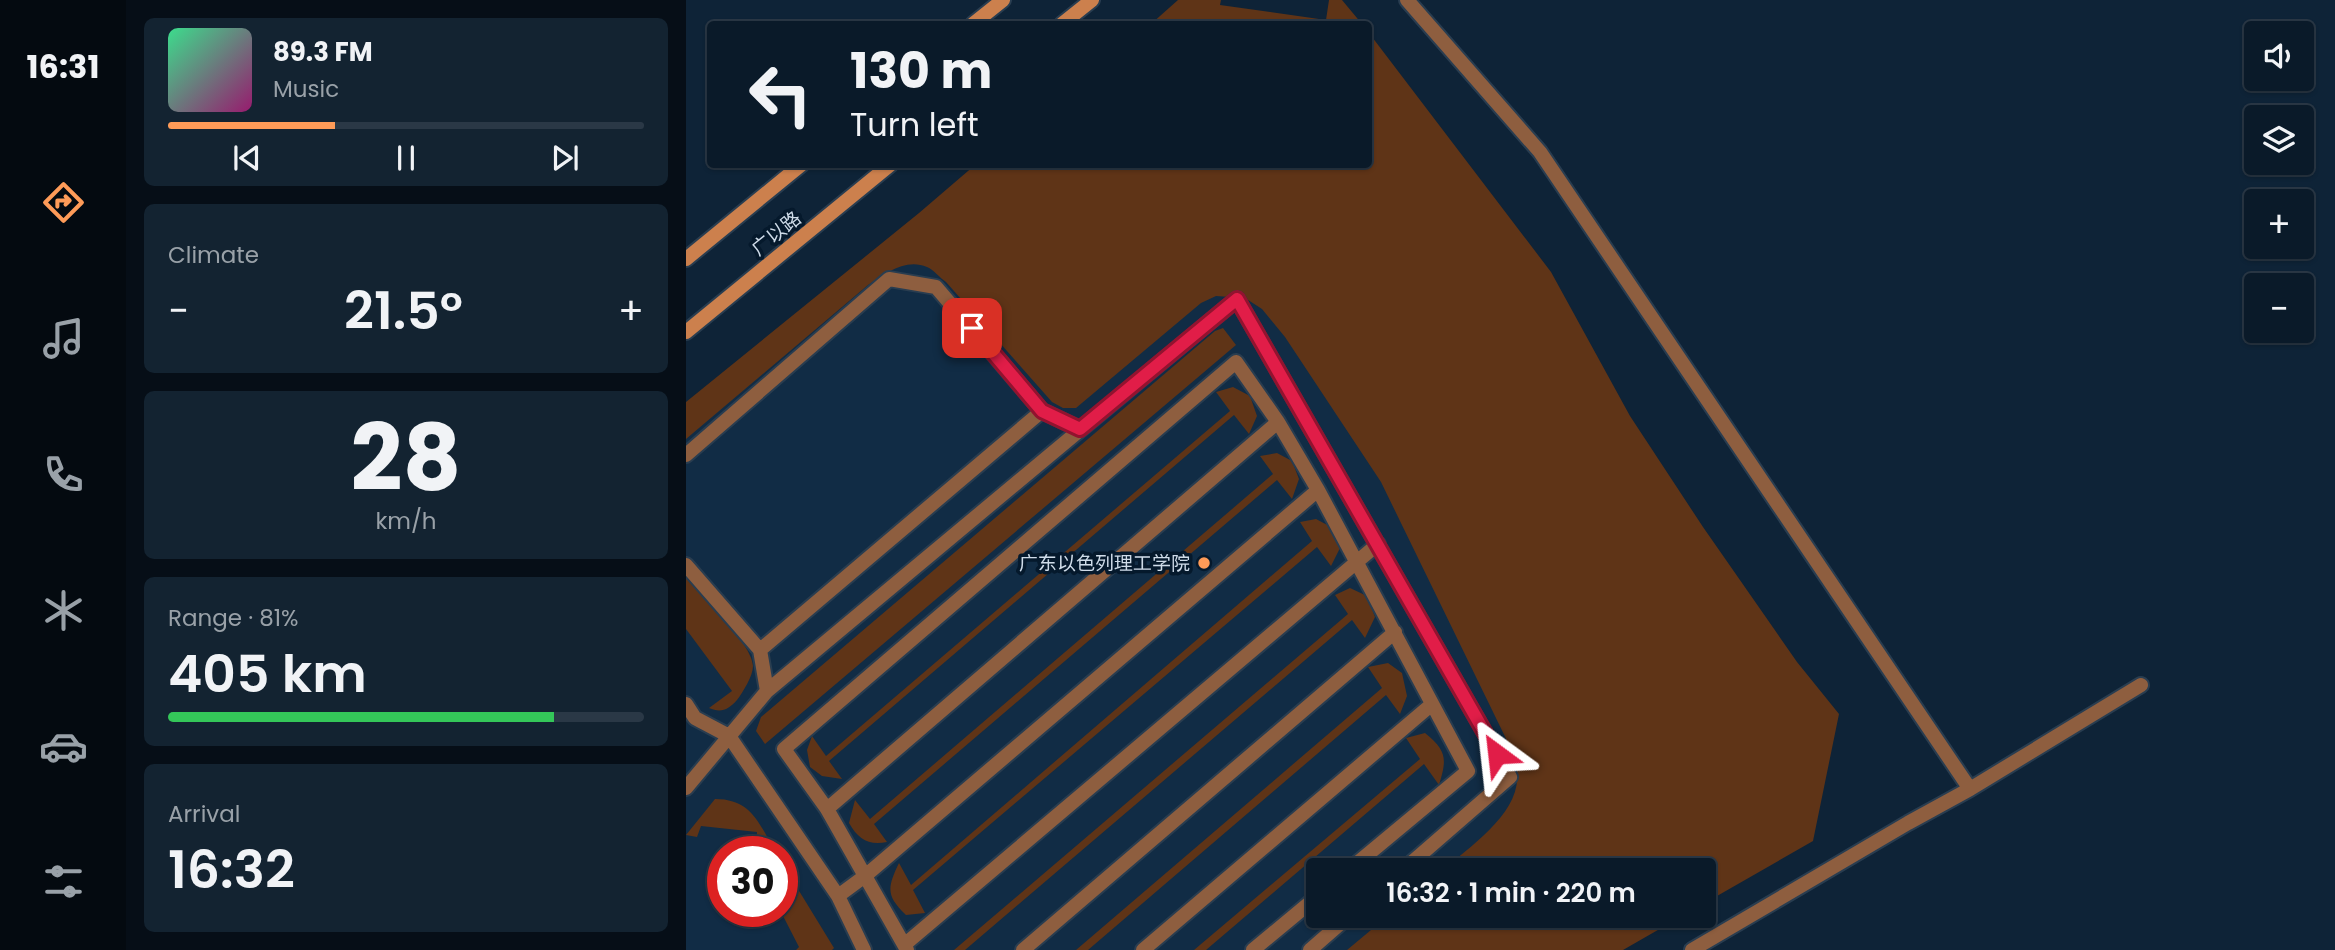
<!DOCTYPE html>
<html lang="en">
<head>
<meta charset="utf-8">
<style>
	body { margin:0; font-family:Poppins,"Noto Sans SC",sans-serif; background:#132331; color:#f1f3f6; height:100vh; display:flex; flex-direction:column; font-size:26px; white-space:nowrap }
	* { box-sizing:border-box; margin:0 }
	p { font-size:23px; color:#99a1a8 }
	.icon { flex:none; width:38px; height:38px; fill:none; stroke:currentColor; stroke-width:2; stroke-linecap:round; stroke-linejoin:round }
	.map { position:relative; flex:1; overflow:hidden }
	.drawer { display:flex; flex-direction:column; gap:18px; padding:18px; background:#060e17; width:560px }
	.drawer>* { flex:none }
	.banner { position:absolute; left:21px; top:21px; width:665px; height:147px; border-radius:7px; box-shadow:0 2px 5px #0004,0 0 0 2px #2a3846; background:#0a1a29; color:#f1f3f6; overflow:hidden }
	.controls { position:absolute; left:1558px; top:21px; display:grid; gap:14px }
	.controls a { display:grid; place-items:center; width:70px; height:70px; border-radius:7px; background:#0a1a29; box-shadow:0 2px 5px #0004,0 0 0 2px #2a3846; font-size:35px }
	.speed { position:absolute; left:21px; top:836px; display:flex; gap:14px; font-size:35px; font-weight:700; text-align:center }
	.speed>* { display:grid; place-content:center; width:91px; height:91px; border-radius:50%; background:#0a1a29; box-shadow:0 2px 5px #0004,0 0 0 2px #2a3846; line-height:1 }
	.speed .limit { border:10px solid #d22; background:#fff; color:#111 }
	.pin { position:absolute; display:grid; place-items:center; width:60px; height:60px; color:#fff; margin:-30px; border-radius:14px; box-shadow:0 4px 10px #0006 }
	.me { position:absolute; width:77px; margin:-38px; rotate:330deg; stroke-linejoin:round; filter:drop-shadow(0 0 5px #0008) }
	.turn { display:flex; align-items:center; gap:24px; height:147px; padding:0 28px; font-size:32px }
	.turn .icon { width:91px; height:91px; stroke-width:2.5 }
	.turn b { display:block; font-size:49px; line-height:60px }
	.big { font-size:52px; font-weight:600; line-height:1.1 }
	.drawer .card { flex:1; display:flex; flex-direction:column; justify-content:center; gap:10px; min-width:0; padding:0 24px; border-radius:10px; background:#132331 }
	.drawer .dial { align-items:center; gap:0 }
	.dial b { font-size:91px; line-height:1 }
	.song { display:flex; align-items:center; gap:21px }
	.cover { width:84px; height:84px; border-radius:10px; background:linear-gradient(135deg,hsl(150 70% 55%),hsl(320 70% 35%)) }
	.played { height:7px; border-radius:4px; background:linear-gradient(90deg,#fe9b58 35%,#2a3846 35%) }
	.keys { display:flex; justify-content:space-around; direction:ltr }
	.heat { display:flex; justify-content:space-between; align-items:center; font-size:38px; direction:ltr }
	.charge { height:10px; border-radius:5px; background:linear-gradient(90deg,#34c759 81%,#2a3846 0) }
	.trip { position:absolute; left:620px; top:858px; width:410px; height:70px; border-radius:7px; background:#0a1a29; box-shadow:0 2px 5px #0004,0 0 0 2px #2a3846; font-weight:600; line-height:70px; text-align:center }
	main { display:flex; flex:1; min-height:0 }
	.tabs { display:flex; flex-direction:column; width:126px; justify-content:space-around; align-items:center; background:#040a10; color:#99a1a8 }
	.tabs .icon { width:49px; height:49px }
	.tabs .on { color:#fe9b58 }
	.tabs b { font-size:32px; color:#f1f3f6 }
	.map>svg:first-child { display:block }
	.built { fill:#112c45; fill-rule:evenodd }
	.green { fill:#5f3417 }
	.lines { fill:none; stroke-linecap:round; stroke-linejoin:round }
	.minor-casing { stroke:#293d50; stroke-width:18 }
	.tertiary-casing { stroke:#293d50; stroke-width:18 }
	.secondary-casing { stroke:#293d50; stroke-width:18 }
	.minor { stroke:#8e5e3f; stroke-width:14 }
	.tertiary { stroke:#8e5e3f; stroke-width:14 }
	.secondary { stroke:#cc804d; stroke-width:14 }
	.route-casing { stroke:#92132f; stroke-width:18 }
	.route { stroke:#e11d48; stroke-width:12 }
	.poi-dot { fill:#fe9b58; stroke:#05192c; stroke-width:2.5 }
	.labels { text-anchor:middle; stroke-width:7; stroke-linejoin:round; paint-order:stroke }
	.street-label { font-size:19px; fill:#cfdce9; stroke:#05192c }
	.poi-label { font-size:19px; fill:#cfdce9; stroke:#05192c; text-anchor:end }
</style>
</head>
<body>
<main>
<nav class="tabs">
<b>16:31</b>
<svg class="icon on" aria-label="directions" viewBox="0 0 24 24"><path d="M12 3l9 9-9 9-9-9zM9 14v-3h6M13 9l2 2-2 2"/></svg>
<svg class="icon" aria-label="music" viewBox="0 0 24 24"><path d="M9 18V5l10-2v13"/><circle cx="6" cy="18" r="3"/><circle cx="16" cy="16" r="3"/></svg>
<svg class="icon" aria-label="phone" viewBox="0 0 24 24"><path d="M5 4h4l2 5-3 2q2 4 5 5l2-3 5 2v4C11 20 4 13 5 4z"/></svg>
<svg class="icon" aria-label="climate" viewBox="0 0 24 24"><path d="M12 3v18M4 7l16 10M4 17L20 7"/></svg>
<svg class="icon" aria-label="car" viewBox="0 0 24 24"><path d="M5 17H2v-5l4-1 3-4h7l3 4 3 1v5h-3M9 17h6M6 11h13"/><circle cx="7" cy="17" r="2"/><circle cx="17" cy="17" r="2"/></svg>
<svg class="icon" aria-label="filters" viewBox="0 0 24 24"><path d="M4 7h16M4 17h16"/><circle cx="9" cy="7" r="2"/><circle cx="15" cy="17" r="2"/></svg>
</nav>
<section class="drawer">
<div class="card">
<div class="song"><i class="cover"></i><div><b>89.3 FM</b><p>Music</p></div></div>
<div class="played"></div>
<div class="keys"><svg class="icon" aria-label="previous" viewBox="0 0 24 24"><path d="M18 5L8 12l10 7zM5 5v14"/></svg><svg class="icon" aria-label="pause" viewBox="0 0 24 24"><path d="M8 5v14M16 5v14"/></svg><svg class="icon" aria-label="next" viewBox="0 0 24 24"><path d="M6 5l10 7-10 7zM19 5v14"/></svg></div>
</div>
<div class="card"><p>Climate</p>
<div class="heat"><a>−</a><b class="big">21.5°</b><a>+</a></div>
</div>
<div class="card dial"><b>28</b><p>km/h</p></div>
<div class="card"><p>Range · 81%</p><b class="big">405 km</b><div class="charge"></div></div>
<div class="card"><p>Arrival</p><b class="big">16:32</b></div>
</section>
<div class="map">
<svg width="1649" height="950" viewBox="0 0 1649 950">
	<rect width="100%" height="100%" fill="#0e2337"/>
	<!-- built -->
	<path class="built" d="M682,164L1017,870H632V915H975L912,950H0V408L240,216ZM37,852H96V912H37Z"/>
	<!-- green -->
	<path class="green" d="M492,0H535L534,5L640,20L643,0H656L676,24H465Z
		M683,33L865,272L944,416L1017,527L1111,662L1153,714L1127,841L1017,904V870H757C782,848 833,814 831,776C831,768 829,761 827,753L695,482L599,337L576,309L559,298L530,296L515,303L390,408H377L366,402L260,282C254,278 248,270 241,267C219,258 199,274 182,285L0,439V402L233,213L289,165L682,164Z
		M537,328L550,345L79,744L70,731L75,717L529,331Z
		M547,387L564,396L571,416L563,434L548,415L143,761L156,779L136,776L124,767L121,750L126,736L140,756L544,411L530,392Z
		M591,453L606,461L613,479L606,499L591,480L188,824L201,842C183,846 172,839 163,823L169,800L184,819L587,474L574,456Z
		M630,519L647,528L654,548L645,566L631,547L227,890L239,913L220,915C200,896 201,888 213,863L225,885L626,541L614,522Z
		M0,575C15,593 67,645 67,666C67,676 57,692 51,700C42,710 35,713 23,708L46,691L0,629Z
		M664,588L681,596L689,617L679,638L666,620L279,950H268L662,614L649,595Z
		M702,663L716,673L721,696L714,714L700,695L402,950H390L696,688L682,667Z
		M739,733C761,751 761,759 753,785L738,764L520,950H508L734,759L720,738Z
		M29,799C66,799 73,824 90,852H70L71,832L15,826L11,837L0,835Z
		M96,863L148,948L146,950H110L113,947L95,912Z
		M703,915H998L937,950H661Z"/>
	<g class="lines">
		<defs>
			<path id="minor" d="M0,455L203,279L250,287L356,411
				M0,565L74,650
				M81,691L74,650L356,411L394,429
				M0,704L9,718L43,736L152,896L178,950
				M0,788L81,691L551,299L824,777L717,870
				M141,809L592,422
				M152,896L179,876L632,490
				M218,945L692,544
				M221,950L141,809L98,749L550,362L592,422L632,490L782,771L663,870
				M337,950L709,632
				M457,950L745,705
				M567,950L632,896
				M624,950L664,915"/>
			<path id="tertiary" d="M721,0L854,152L1284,789
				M1006,950L1222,823L1284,789L1455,685"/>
			<path id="secondary" d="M287,24L317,0
				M376,24L406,0
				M0,259L116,164
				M0,332L205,164"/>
		</defs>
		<!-- minor casing -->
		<use href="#minor" class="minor-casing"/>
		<!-- tertiary casing -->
		<use href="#tertiary" class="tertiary-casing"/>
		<!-- secondary casing -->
		<use href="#secondary" class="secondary-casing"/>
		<!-- minor -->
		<use href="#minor" class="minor"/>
		<!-- tertiary -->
		<use href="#tertiary" class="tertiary"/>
		<!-- secondary -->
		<use href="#secondary" class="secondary"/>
	</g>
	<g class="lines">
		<defs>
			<path id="route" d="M286,328L356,411L394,429L551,299L811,754"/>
		</defs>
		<!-- route casing -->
		<use href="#route" class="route-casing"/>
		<!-- route -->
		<use href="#route" class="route"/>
	</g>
	<!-- markers -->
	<circle class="poi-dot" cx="518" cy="563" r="7"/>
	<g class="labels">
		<!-- street labels -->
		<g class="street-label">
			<text transform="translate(90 233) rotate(-39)" y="7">广以路</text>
		</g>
		<!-- poi labels -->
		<g class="poi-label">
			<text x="504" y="570">广东以色列理工学院</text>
		</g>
	</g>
</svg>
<div class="controls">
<a><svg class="icon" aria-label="sound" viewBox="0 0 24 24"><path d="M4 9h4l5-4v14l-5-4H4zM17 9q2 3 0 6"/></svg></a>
<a><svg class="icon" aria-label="layers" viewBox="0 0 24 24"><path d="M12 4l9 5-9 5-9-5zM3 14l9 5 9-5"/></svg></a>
<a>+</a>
<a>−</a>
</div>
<div class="speed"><div class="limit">30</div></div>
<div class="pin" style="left:286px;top:328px;background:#d93025"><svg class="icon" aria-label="arrive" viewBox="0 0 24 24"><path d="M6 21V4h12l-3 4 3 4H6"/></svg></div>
<svg class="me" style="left:811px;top:754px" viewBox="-20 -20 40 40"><path d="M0-17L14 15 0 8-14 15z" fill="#e11d48" stroke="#fff" stroke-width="4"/></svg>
<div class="trip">16:32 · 1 min · 220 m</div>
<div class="banner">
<div class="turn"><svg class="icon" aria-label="left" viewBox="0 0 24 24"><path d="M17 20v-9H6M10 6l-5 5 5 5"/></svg><div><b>130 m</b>Turn left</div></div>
</div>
</div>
</main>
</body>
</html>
